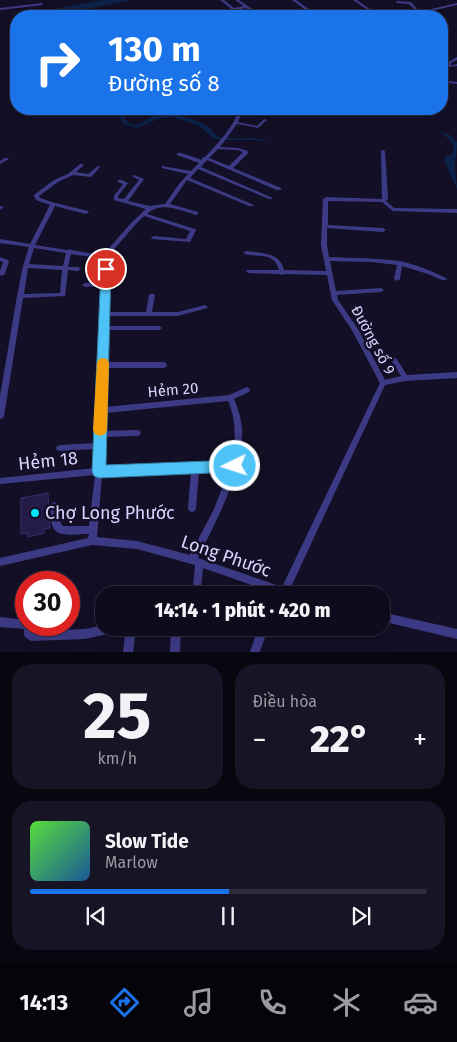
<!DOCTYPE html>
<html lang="vi">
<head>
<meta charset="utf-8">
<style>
	body { margin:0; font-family:"Fira Sans",sans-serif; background:#171425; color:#f1f3f6; height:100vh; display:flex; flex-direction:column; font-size:19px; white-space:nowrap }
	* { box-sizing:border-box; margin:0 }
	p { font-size:16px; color:#9b9ba3 }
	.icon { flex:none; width:28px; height:28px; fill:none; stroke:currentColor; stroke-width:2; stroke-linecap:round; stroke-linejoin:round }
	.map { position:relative; height:652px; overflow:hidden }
	.details { display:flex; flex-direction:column; gap:12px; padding:12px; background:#08060f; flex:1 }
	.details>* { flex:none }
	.guide { position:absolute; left:10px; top:10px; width:438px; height:105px; border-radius:20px; box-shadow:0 5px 20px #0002,0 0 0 1px #2e2b3b; background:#1a73e8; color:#fff; overflow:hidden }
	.speed { position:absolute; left:15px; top:571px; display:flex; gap:10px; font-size:25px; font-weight:700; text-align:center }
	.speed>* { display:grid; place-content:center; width:65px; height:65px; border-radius:50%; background:#0e0b1c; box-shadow:0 5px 20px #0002,0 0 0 1px #2e2b3b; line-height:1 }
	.speed .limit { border:8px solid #d22; background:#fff; color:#111 }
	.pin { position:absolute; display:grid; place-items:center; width:42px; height:42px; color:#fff; margin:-21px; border:2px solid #fff; border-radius:50%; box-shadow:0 1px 5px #0007 }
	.me { position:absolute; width:55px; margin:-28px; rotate:266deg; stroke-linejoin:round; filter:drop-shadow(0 0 4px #0008) }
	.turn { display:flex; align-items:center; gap:18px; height:105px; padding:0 15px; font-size:22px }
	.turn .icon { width:65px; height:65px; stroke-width:2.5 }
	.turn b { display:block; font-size:35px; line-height:42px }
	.big { font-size:38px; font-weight:800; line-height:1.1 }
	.details .widget { flex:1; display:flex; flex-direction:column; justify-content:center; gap:8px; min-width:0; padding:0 18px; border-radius:20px; background:#171425 }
	.details .dial { align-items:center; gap:0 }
	.dial b { font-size:65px; line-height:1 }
	.song { display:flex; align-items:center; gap:15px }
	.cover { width:60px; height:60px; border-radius:8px; background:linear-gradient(135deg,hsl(110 70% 55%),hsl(210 70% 35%)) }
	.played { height:5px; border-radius:2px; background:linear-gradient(90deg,#1a73e8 50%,#2e2b3b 50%) }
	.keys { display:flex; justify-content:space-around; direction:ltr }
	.heat { display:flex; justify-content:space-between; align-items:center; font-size:28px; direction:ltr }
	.details .tiles { flex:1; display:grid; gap:12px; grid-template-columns:1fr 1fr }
	.widget:last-child { grid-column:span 2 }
	.trip { position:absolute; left:95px; top:586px; width:295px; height:50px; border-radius:20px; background:#0e0b1c; box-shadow:0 5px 20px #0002,0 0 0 1px #2e2b3b; font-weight:800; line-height:50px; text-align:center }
	.menu { display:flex; height:80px; justify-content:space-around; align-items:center; background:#06040b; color:#9b9ba3 }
	.menu .icon { width:35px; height:35px }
	.menu .current { color:#1a73e8 }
	.menu b { font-size:22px; color:#f1f3f6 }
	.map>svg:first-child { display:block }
	.water { fill:#0c2248 }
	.building { fill:#241b47; stroke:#3b2d73 }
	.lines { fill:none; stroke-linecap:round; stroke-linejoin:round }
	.minor { fill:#3d3a85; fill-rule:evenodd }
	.route { fill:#4fc3f7; stroke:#337fa1 }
	.slow { fill:#f59e0b }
	.poi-dot { fill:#00e5ff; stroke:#130f26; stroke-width:2 }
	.labels { text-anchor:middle; stroke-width:5; stroke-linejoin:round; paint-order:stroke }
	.street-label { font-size:15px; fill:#d9d4ff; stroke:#130f26 }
	.near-street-label { font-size:18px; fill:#d9d4ff; stroke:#130f26 }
	.near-poi-label { font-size:18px; fill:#d9d4ff; stroke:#130f26; text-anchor:start }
</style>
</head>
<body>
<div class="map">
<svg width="457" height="652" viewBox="0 0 457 652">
	<rect width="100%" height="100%" fill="#130f26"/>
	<!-- water -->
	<path class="water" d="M101,0H133L50,16H18Z
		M116,109H122L125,119L132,125C144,125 151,113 164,113C178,114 197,119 209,127C213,131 215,135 220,137C233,141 262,134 269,143L260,140H220L212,137L199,126L172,117L161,118L137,128L123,124Z
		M439,131L452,136L457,142C457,149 456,156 455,163C454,168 457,182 457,189L444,160L447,155H452L454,147L451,141Z"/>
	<!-- building -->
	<path class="building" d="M48,493L50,528L44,529V533L28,537V533L21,534V498Z"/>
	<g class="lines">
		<!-- minor -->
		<path class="minor" d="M220,0H224L234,8L244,6L235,0H239L255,11L252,12L246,8L236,10L244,16H240Z
			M292,0H296L318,16H314Z
			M353,0H357L378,15L416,11L409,4L396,3L397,1L411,2L419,11L427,10L457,3V5L427,12L374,16L375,15Z
			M42,3L43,5L0,10V8Z
			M198,10L218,15L219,16H214L197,12Z
			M84,12L98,16C93,16 89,14 85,14C79,14 73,16 67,16Z
			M457,57V60L451,63V65L457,64V66L441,68V66L447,65L448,62Z
			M441,80L457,82V84L441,82Z
			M239,109H243L238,122L257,126L264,119L267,120L258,128L237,124L220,147L238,148L248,151V153L233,168L281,188V190H277L207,160L201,167L273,198L271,199H269L198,169L190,178L254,205L253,206H249L187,180L170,204L198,212V214L196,215C180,210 161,201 147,214L195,229L196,230L190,242L152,239L151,238L152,237L154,236L186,239L190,231L144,216L136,224L115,248L109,269L108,312H146L149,295L152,293L155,295L152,312H178L205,305L208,307L207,308L178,316H107V326H159L162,328L159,330H107L106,362H164L166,363L167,365L166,367L164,368H106L105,407L229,395L247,387L249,388L250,390L249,392L234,399C241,416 244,428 241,446C240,453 238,460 239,466L236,469C228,500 212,529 198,558L282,587L380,383L353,332L332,300L327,275L284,274L282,275L280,274L249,273L247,272L246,271L247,270H279C274,250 256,259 243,253L246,251C261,253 280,252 284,270L326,271L321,245L323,199L326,197L382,199L381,150L385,151L388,199L386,201L394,208L457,209V213L393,211L382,202L328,201V225L383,228L386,230L383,232L327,228V245L329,257C352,258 376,258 399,261C415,264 431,271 446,278L447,279L446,280H442L428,274L402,266L400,279L397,281L394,279L397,265L372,262L330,261L336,291L381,288L384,290L381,292L337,295L338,300L358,329L385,380L401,376L391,360L392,358H396L407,375L457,372V378L405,381L385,385L290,589L297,592L298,595H280L203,568L201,587L198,595H189L193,586L195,565L137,549L92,545L0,566V558L88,538L89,534C81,534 66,536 59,533C49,529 50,512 52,503L55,502L58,503C61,511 57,520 63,526H89L95,475L0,484V478L95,468L96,449L60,451L57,450L56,448L57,446L60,445L96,443L102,286L85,287L82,285L85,283L103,282V269L106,259L71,254L68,267H78L81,269L78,271L68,270L65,296L23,298L4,416L3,418L0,419V396L17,296L23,266L29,247L0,243V239L30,244L50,205L36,200L34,196V195L54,180L68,174L80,164H82L84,165L76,172L88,174L98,166L100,167L91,177L73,175L58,182L39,196L40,198L55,203L88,211L89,212L86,214L55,206L35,245L67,250L69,249L71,250L107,256L110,247L132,222L146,209L114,200V196L123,184L118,182V180H122L128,183L118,196V198L124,199L139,180L132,176L134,175L144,179L128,201L150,206L165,204L179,184L188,174L162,168V166L191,171L199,163L177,155V153H181L202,160L203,157H205C219,142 233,128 239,109ZM218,149L237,150L243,152L229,166L209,158ZM34,248L66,253L63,266L29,264ZM28,268L62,270L60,293L24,294ZM228,401C237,422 236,441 230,463L103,468L104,437L137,436L140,435L141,433L140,431L137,430L104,431L105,413ZM229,470L214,509L190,555L137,541L97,537L102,475L191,471L188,508L189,511L192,512L195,511L196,508L199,471Z
			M5,158H7L9,159L0,164V161Z
			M0,206L4,207L0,210Z
			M0,257L8,260L9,261L5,274L2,276L0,275V271L3,262L0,261Z
			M381,612L457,629V639L381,621Z
			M0,617L26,620V625H34V631L85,629L104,625V628H117L115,631L112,633L85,639L31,641L26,638L24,635V629L0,627Z
			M126,628H136L133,652H123Z
			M171,628H181L180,652H170Z
			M258,628H268L260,652H250Z"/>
	</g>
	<!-- route -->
	<path class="route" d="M106,266L111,269L106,465L235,460L240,462L242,466L240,470L235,472L99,478L94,476L92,471L101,269Z"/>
	<!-- slow -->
	<path class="slow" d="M103,358L107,359L109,363L107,430L105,434L100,436L95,434L93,430L97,363L99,359Z"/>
	<!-- markers -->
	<circle class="poi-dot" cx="35" cy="513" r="5"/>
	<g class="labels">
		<!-- street labels -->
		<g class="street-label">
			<text transform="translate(373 340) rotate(62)" y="5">Đường số 9</text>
			<text transform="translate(173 390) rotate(-5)" y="5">Hẻm 20</text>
		</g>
		<!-- near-street labels -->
		<g class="near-street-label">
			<text transform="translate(48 461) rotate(-6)" y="6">Hẻm 18</text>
			<text transform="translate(226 556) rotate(19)" y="6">Long Phước</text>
		</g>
		<!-- near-poi labels -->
		<g class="near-poi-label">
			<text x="45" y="519">Chợ Long Phước</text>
		</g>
	</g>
</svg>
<div class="speed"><div class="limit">30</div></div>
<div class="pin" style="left:106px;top:269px;background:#d93025"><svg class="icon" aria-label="arrive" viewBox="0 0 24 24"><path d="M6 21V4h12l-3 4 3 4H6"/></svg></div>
<svg class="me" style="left:235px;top:466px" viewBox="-20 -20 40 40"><circle r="17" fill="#4fc3f7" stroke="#fff" stroke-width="3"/><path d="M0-11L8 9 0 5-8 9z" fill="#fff"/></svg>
<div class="trip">14:14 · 1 phút · 420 m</div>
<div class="guide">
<div class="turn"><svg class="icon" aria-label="right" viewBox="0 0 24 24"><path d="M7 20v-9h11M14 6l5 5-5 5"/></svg><div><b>130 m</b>Đường số 8</div></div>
</div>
</div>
<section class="details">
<div class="tiles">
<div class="widget dial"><b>25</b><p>km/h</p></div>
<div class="widget"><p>Điều hòa</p>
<div class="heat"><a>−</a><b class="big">22°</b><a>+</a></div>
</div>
<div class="widget">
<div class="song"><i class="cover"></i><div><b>Slow Tide</b><p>Marlow</p></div></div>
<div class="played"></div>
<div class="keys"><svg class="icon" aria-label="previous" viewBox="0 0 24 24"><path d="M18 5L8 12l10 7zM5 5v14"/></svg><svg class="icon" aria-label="pause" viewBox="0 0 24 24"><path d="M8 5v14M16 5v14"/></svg><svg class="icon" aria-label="next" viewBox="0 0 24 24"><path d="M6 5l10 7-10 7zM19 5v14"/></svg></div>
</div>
</div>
</section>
<nav class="menu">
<b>14:13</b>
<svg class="icon current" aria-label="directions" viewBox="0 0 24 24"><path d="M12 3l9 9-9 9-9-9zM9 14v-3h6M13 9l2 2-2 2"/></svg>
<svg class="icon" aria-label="music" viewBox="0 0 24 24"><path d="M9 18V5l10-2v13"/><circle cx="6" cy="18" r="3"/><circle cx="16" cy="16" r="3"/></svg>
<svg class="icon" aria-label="phone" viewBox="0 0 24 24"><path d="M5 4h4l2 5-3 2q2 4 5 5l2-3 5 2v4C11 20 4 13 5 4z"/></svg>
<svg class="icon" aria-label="climate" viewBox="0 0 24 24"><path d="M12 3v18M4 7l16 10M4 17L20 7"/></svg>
<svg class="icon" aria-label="car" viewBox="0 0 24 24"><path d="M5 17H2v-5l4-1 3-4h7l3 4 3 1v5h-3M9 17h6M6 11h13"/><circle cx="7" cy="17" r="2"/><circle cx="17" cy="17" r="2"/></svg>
</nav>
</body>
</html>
